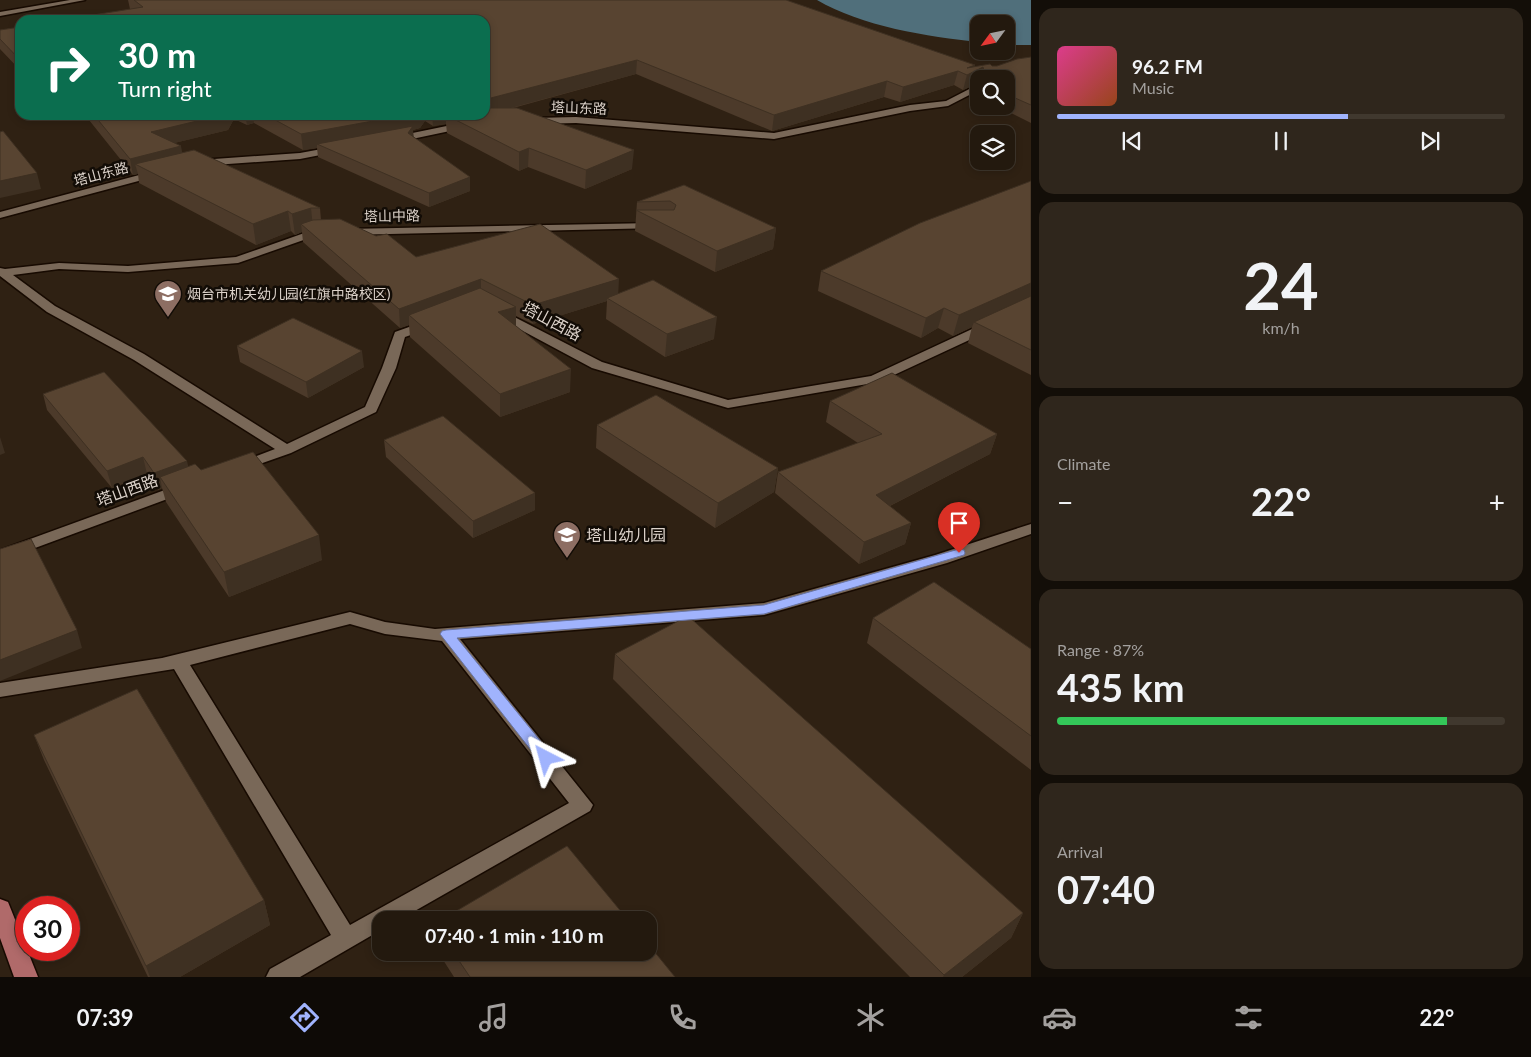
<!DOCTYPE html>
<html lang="en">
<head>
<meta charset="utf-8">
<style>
	body { margin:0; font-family:Lato,"Noto Sans SC",sans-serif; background:#2f261c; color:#f1f3f6; height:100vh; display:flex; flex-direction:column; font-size:19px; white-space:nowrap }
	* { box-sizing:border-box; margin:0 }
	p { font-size:16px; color:#a3a09e }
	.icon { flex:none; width:28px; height:28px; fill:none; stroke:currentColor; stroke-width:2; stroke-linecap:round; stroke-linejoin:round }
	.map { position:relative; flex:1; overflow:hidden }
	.panel { display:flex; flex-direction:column; gap:8px; padding:8px; background:#130e08; width:500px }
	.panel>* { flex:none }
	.banner { position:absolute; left:15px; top:15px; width:475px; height:105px; border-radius:15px; box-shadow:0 2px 8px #0003,0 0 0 1px #40382e; background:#0b6e4f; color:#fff; overflow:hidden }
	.needle { width:32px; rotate:237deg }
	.buttons { position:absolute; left:970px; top:15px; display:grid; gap:10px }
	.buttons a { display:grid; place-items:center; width:45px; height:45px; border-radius:10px; background:#23190e; box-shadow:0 2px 8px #0003,0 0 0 1px #40382e; font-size:25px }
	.speed { position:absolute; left:15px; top:896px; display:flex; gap:10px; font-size:25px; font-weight:700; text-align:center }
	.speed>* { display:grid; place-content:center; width:65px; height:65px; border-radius:50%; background:#23190e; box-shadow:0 2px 8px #0003,0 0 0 1px #40382e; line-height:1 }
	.speed .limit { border:8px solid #d22; background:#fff; color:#111 }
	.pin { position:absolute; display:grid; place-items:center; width:42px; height:42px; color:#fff; margin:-51px -21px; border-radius:50% 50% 50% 0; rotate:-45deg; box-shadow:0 0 5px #0007 }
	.pin .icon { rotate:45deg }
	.me { position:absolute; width:55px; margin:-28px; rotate:321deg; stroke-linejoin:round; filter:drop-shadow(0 0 4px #0008) }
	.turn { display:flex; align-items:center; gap:18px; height:105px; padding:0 20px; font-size:22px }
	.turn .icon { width:65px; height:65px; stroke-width:2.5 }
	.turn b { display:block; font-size:35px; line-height:42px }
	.big { font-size:38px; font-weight:700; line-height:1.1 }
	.panel .widget { flex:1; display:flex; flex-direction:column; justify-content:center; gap:8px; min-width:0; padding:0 18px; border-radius:15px; background:#2f261c }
	.panel .dial { align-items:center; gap:0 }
	.dial b { font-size:65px; line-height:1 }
	.song { display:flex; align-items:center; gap:15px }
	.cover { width:60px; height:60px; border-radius:8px; background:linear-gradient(135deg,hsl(330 70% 55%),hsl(20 70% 35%)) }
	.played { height:5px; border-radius:2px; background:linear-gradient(90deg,#a0b3fd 65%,#40382e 65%) }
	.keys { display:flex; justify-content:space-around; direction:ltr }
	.heat { display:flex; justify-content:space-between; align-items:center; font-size:28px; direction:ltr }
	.charge { height:8px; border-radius:4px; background:linear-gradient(90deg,#34c759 87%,#40382e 0) }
	.trip { position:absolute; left:372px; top:911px; width:285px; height:50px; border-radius:15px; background:#23190e; box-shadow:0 2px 8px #0003,0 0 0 1px #40382e; font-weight:700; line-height:50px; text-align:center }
	.menu { display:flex; height:80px; justify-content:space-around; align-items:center; background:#0e0a06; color:#a3a09e }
	.menu .icon { width:35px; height:35px }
	.menu .selected { color:#a0b3fd }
	.menu b { font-size:22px; color:#f1f3f6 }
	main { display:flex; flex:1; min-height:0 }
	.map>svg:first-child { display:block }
	.water { fill:#506f7b }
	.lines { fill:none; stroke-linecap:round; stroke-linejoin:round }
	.street-casing { stroke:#170a01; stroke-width:3 }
	.primary-casing { stroke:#170a01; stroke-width:3 }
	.street { fill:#796858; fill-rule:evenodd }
	.primary { fill:#b06a6a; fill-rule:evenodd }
	.wall { fill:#4c3a2a }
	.shaded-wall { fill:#3e3022 }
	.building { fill:#584431; stroke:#3e3022 }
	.route { fill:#a0b3fd; stroke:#6874a4 }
	.labels { text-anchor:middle; stroke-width:5; stroke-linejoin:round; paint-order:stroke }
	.far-street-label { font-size:14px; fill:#dcd2ca; stroke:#120c06 }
	.far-poi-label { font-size:14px; fill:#dcd2ca; stroke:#120c06; text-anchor:start }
	.street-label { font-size:16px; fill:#dcd2ca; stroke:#120c06 }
	.poi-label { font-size:16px; fill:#dcd2ca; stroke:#120c06; text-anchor:start }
</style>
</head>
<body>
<main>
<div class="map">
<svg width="1031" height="977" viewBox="0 0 1031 977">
	<rect width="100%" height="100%" fill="#2f2113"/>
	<!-- water -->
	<path class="water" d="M817,0H1031V45H1006V24H979V42C928,37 861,26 817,0Z"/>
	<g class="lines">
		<defs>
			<path id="street" d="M70,0H85L0,16V12Z
				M979,84V90L948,106L910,111L774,139L576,123L534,124L530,121L534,118L576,117L774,133L910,105L946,101Z
				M466,122L469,123V127L393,143L388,140L393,137Z
				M338,146L341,147V151L300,159L200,166L195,163L200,160L300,153Z
				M158,170L163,173L161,175L0,218V212Z
				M655,223L659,224L660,226L659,228L346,235L341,232L346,229Z
				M323,230L328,233L327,235L315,236L238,263L128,272L59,269L13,275L55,306L144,354L287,444L365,407L382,368L395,332L423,322H431L433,325L431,328L405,337L396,368L376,412L291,453L240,471L235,470L233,467L235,464L275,449L134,360L47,312L0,276V268L5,269L59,263L128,266L236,257L310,231Z
				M499,309L602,362L728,400L871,376L985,323H993L995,326L993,329L879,382L728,408L592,368L495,316L493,313Z
				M184,483L189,485L191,488L189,491L0,561V550Z
				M1031,524V534L947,563L764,615L460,639L593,805L590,811L399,920H381V930L300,977H266L270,969L331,935L174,669L0,697V683L162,658L350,612L385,622L435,629L764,603L935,555ZM350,624L385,634L442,641L569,803L350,925L190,665Z"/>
			<path id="primary" d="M0,899L8,902L38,977H14L0,938Z"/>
		</defs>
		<!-- street casing -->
		<use href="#street" class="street-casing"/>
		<!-- primary casing -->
		<use href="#primary" class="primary-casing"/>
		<!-- street -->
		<use href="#street" class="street"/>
		<!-- primary -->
		<use href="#primary" class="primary"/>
	</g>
	<!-- wall -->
	<path class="wall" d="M128,0H786L974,66H997L1031,57V123L997,106H1006V79H979V97L974,95L976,84L963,90L954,85L900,102L884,97L772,131L636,74L513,108L632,169L585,189L528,167L519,171L447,133L446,124L433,126L425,121L420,128L413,130V137L470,191L429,207L318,157L317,148L303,150L254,123L247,125L234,119L228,130L174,143L182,153L320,208L321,220L416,257L618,294L714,339L665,357L606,319L607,301L533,324L516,316V326L570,392L500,417L410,337L409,325L400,328L303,242L302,232L295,235L291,231L256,245L139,183L138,174L133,175L85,115H485L130,9Z
		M20,27V70L0,49V30Z
		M1031,181V375L968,343L972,327L953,336L938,328L921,338L818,291L821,271Z
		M684,185L776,228L773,249L715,272L635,231L637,202Z
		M237,346L364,367L308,398L240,362Z
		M43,394L188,467L201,470L322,560L229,597L166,502L162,488L158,490L147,474L112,488L47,410Z
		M830,401L997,434L990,454L890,506L911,523L905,544L859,564L775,493L778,472L858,443L826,422Z
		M597,425L778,468L774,492L715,528L596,448Z
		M384,440L535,510L473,538L386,457Z
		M873,618L1031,649V770L867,643Z
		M615,654L1023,913L1011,938L962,977H910L613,679Z
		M34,735L264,900L270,925L180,977H148L44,760Z
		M438,952H649L675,977H454Z"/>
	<!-- shaded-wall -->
	<path class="shaded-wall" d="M637,60L636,74L485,115V102L487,99Z
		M975,65L973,72L983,67L980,79L977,80L976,84L963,90L967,75V68Z
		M958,71L954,85L900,102L903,87Z
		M887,81L884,97L772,131L774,115Z
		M222,115H233L234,119L228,130L154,148L151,132Z
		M245,115H253L254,123L247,125Z
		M406,115H424L425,121L420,128L413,130L414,139L317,144V148L303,150L301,134Z
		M432,115H446V124L433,126Z
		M181,146L184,162L135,164L138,174L133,175L130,159Z
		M529,148L528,167L519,171V152Z
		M634,150L632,169L585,189L586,170Z
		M37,173L41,189L0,198V181Z
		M470,177V191L429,207V193Z
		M311,208L313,228L301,224L302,232L295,235L292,214Z
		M288,211L291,231L256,245L253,224Z
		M776,228L773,249L715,272L717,251Z
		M481,279V298L409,315V325L400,328L399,309Z
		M619,279L618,298H607V301L533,324V305Z
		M1031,283V302L974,322L972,327L953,336L959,315Z
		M516,307V329L498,312Z
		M944,308L938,328L921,338L926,318Z
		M717,317L714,339L665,357L667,334Z
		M362,351L364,367L308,398L306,382Z
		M571,369L570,392L500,417V394Z
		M997,434L990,454L870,516L876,495Z
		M0,437L5,453L0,455Z
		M143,457L147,474L112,488L107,471Z
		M187,461L191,478L160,477L162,488L158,490L154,473Z
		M778,468L774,492L715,528L718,503Z
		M535,493V510L473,538V521Z
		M911,523L905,544L859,564L864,542Z
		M319,535L322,560L229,597L224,572Z
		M77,630L82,648L0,681V660Z
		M264,900L270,925L180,977H150L146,966Z
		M1023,913L1011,938L962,977H943L944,975Z"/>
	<!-- building -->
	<path class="building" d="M134,0H786L975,65L967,68L990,64L992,66H997L1017,59L1031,57V105L1006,94V79H979L985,75L983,67L967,75L958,71L903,87L887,81L774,115L637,60L487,99L491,101L485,102V20H62L143,7Z
		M20,27V60L0,39V30Z
		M485,108H517L634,150L586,170L529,148L519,152L446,115H485Z
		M94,115H222L151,132L181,146L130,159Z
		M266,115H406L301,134Z
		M413,126L408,133L470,177L429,193L317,144Z
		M3,131L37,173L0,181V132Z
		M194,150L320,208H311L292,214L288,211L253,224L135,164Z
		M1031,181V283L959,315L944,308L926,318L821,271L920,223Z
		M684,185L776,228L717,251L636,210H674L676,205L670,201L637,202Z
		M340,219L376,236L387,234L416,257L540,224L619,279L533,305L481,279L399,309L301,224L313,220Z
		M653,280L717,317L667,334L607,298Z
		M480,288L516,307L498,312L571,369L500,394L409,315Z
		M1031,296V350L974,322Z
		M293,318L362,351L306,382L237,346Z
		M104,372L187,461L154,473L143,457L107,471L43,394Z
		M892,373L997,434L876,495L911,523L864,542L778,472L882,434L830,401Z
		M656,395L778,468L718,503L597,425Z
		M443,416L535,493L473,521L384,440Z
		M253,452L319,535L224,572L160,477L195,464L201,470Z
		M31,539L77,630L0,660V549Z
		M934,582L1031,649V736L873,618Z
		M688,616L1023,913L944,975L615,654Z
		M137,689L264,900L146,966L34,735Z
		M567,846L628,920H441Z
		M649,945L675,977H470L453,952H649Z"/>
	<!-- route -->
	<path class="route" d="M959,549L964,550L965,553L964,555L764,614L457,638L551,754L553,758L551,763L546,764L541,763L440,634L442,631L446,630L764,605Z"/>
	<!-- icons -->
	<defs>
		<symbol id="school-pin" viewBox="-11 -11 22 30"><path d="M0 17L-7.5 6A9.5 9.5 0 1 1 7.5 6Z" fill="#8d6e63" stroke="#120c06"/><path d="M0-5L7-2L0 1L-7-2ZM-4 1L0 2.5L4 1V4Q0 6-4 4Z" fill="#fff"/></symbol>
	</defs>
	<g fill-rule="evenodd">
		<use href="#school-pin" x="152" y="278" width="32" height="43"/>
		<use href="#school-pin" x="551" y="519" width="32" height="43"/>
	</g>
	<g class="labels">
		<!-- far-street labels -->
		<g class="far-street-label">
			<text transform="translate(579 108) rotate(2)" y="5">塔山东路</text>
			<text transform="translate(101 174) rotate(-15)" y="5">塔山东路</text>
			<text transform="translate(392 216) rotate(-1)" y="5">塔山中路</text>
		</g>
		<!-- far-poi labels -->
		<g class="far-poi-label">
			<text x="187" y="299">烟台市机关幼儿园(红旗中路校区)</text>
		</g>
		<!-- street labels -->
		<g class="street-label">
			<text transform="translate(552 321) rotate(28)" y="6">塔山西路</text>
			<text transform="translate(127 490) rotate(-20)" y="6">塔山西路</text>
		</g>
		<!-- poi labels -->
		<g class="poi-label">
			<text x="586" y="541">塔山幼儿园</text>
		</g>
	</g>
</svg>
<div class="buttons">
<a><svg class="needle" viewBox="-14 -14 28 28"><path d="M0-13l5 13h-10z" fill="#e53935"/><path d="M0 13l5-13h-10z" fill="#a3a09e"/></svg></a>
<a><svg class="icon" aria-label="search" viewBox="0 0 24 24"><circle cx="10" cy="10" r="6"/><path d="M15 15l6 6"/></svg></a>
<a><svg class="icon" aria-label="layers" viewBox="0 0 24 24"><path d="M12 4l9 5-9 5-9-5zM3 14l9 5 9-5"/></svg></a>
</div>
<div class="speed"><div class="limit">30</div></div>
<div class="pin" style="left:959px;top:553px;background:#d93025"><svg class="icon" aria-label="arrive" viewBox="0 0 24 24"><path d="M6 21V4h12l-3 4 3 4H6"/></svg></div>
<svg class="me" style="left:546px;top:758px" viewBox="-20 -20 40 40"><path d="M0-17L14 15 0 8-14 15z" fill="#a0b3fd" stroke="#fff" stroke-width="4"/></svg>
<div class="trip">07:40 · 1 min · 110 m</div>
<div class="banner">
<div class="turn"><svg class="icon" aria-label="right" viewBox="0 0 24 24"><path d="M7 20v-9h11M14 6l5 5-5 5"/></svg><div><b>30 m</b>Turn right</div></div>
</div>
</div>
<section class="panel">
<div class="widget">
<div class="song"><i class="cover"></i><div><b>96.2 FM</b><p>Music</p></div></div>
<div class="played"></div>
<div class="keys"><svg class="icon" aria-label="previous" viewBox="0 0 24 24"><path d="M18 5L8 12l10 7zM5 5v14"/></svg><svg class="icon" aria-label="pause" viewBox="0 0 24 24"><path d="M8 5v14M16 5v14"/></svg><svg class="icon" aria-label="next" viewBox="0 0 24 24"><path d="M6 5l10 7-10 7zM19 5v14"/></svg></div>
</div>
<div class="widget dial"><b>24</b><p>km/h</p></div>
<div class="widget"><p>Climate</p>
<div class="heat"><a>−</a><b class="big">22°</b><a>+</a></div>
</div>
<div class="widget"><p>Range · 87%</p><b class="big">435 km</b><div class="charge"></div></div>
<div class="widget"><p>Arrival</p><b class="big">07:40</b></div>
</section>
</main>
<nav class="menu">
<b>07:39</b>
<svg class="icon selected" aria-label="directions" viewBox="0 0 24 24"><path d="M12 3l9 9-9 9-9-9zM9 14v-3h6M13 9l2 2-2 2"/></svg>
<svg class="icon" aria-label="music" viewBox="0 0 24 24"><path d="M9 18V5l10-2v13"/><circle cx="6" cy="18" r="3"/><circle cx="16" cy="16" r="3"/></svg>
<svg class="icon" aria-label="phone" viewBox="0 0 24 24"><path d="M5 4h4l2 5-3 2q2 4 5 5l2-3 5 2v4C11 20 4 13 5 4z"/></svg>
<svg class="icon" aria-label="climate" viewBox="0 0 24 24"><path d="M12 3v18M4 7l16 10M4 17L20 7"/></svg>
<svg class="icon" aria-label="car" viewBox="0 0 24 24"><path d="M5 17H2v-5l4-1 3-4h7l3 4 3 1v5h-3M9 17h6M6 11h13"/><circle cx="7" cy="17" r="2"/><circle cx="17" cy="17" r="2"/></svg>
<svg class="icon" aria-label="filters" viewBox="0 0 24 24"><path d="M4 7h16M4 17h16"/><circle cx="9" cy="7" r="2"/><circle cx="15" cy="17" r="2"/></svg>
<b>22°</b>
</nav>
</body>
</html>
